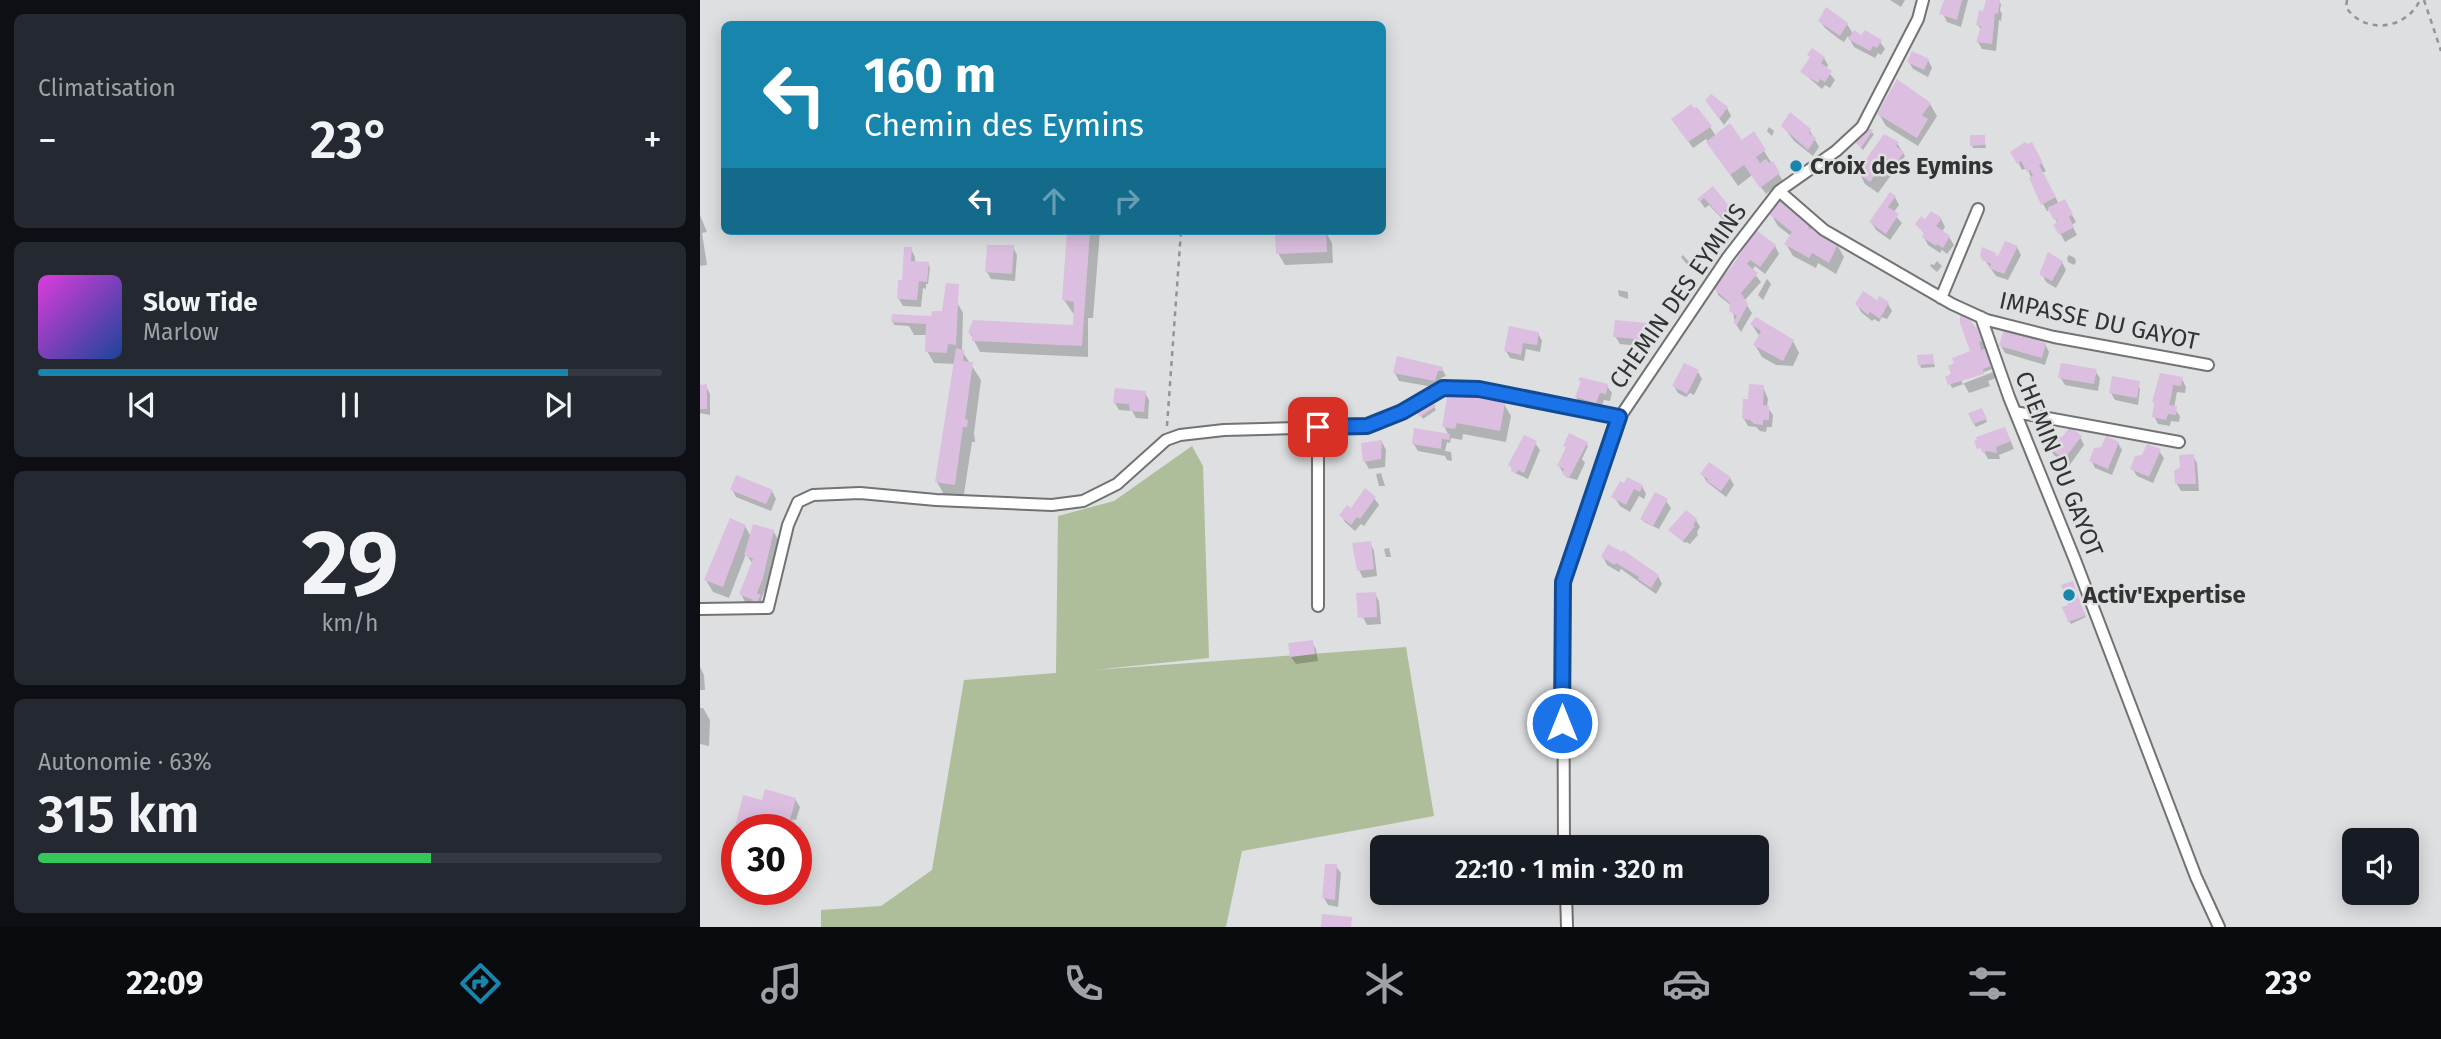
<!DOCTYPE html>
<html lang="fr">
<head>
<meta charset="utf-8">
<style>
	body { margin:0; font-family:"Fira Sans",sans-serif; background:#242831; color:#f1f3f6; height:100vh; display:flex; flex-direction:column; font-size:26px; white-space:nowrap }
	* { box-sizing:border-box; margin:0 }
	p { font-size:23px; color:#9ea1a6 }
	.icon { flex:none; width:38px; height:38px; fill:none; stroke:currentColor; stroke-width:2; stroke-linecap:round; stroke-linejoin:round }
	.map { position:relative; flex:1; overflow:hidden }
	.drawer { display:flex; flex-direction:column; gap:14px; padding:14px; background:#0d0f14; width:700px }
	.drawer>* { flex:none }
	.top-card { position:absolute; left:21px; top:21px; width:665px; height:214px; border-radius:10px; box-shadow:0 4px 18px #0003; background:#1885ad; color:#fff; overflow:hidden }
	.fabs { position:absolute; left:1642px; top:828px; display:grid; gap:14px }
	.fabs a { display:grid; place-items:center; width:77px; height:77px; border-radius:10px; background:#171b24; box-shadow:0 4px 18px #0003; font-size:35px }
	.speed { position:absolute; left:21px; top:814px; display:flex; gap:14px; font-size:35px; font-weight:700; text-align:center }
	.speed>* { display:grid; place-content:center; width:91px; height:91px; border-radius:50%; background:#171b24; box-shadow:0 4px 18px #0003; line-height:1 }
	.speed .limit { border:10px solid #d22; background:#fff; color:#111 }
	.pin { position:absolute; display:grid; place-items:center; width:60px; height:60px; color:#fff; margin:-30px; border-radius:14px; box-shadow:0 4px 10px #0006 }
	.me { position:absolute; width:77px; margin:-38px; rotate:0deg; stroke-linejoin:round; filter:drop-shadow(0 0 5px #0008) }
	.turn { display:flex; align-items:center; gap:24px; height:147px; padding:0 28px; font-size:32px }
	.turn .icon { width:91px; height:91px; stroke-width:2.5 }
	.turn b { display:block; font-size:49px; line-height:60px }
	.lanes { display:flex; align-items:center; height:66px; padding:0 28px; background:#0003; justify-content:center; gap:35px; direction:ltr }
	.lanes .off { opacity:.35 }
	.big { font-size:52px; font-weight:600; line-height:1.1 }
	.drawer .tile { flex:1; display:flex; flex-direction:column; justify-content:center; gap:10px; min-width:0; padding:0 24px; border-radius:10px; background:#242831 }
	.drawer .dial { align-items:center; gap:0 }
	.dial b { font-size:91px; line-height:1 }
	.song { display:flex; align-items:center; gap:21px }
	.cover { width:84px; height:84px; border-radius:10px; background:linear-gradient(135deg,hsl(300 70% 55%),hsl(220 70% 35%)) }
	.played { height:7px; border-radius:4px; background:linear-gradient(90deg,#1885ad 85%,#363941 85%) }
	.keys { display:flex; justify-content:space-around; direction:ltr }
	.heat { display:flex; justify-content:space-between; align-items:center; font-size:38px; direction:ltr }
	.charge { height:10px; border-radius:5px; background:linear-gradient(90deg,#34c759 63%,#363941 0) }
	.trip { position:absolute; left:670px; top:835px; width:399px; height:70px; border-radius:10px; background:#171b24; box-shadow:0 4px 18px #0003; font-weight:600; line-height:70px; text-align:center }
	.dock { display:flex; height:112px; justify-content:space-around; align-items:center; background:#090b0e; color:#9ea1a6 }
	.dock .icon { width:49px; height:49px }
	.dock .active { color:#1885ad }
	.dock b { font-size:32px; color:#f1f3f6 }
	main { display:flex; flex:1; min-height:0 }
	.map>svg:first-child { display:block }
	.green { fill:#aebd9a }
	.shadow { fill:#0003; fill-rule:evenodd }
	.building { fill:#dcbfe0 }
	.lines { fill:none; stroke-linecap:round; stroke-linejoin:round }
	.minor-casing { stroke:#717374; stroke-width:14 }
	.path { stroke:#939495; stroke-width:2.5; stroke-dasharray:5 5; stroke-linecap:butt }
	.minor { stroke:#fff; stroke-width:10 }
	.route-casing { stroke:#114b97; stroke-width:18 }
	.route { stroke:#1a73e8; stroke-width:12 }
	.poi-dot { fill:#1885ad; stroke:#dedfe1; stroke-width:2.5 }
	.labels { text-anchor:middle; stroke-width:5; stroke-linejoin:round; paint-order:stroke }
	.poi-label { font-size:24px; font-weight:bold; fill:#323333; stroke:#dedfe1; text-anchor:start }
	.street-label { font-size:24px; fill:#323333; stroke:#dedfe1 }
</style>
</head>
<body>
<main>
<section class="drawer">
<div class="tile"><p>Climatisation</p>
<div class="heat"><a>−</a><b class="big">23°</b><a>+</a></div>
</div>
<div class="tile">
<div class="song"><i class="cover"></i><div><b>Slow Tide</b><p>Marlow</p></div></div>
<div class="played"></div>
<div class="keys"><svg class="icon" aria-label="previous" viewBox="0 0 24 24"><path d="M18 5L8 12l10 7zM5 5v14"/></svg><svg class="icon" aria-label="pause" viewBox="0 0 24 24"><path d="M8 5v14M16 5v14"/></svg><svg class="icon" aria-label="next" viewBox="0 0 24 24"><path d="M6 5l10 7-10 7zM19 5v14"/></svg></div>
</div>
<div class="tile dial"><b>29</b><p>km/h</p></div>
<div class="tile"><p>Autonomie · 63%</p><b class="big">315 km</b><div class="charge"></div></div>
</section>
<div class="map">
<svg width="1741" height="927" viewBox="0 0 1741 927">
	<rect width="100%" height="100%" fill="#dedfe1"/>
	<!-- green -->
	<path class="green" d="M492,446L503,466L509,658L394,670L706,647L734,816L542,851L526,927H121V910L181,906L232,870L264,680L356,673L358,516L414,501Z"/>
	<!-- shadow -->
	<path class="shadow" d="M1190,0H1205L1201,7Z
		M1245,0H1268L1261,27L1247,22L1243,14Z
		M1287,0L1299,1L1301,4L1300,10L1302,14L1301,21L1299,20L1296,51L1282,49L1278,42L1281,30L1278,25L1285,13Z
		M1120,21L1147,24L1153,34L1180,42L1185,49L1181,55L1178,53L1175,58L1154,47L1148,36L1144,42L1139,39L1125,28Z
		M1124,58L1128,65L1126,69L1135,80L1130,88L1125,85L1122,89L1102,72L1111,59Z
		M1228,60L1232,68L1228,77L1213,69L1209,62Z
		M1230,104L1237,116L1218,146L1186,126L1179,114Z
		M1011,107L1027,108L1031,116L1024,125Z
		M1083,126L1110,131L1119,147L1113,156L1094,141Z
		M1010,127L1016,136L1042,142L1064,151L1083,181L1066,194L1052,175L1038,186L1006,139L993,148L981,131Z
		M1069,127L1074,131L1072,136L1067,131Z
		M1168,130L1174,134L1163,150L1157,143Z
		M1284,136L1286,148H1273L1272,145Z
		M1197,143L1205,156L1178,193L1165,184L1159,172Z
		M1331,144L1346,171L1342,173L1359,204L1364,201L1376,222L1372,225L1377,235L1365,242L1356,226L1358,224L1350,210L1347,211L1343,204L1327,168L1322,170L1313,152Z
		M1013,188L1032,214L1025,222L1009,205L1005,208L999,200Z
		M1195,197L1199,205L1193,213L1202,223L1190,240L1176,230L1171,222Z
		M1071,214L1109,225L1114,233L1137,245L1144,257L1136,274L1118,263L1116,268L1093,256L1086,244L1091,236L1078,226Z
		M0,215L7,232L2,233L7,265L0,266Z
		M1241,219L1245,227L1242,232L1249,237L1254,245L1247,254L1242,250L1240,253L1228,245L1224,237L1225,235L1217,224Z
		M369,231H400L393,318H388V357L280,352L270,333L374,327L375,316L364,300Z
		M625,231L632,243L633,263L585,265L578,253Z
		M1075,246L1079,254L1065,274L1055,266L1052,271L1061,282L1044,301L1052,313L1041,332L1035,323L1032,306L1019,296L1015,288L1031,268Z
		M313,247L317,255L315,281L291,279L287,272Z
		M1317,247L1321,255L1308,280L1296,276L1284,259L1295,254L1296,258Z
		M211,249L215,257V263L228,264L230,267L228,284H226V289L223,288L221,307L203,306L199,299Z
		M983,255L991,264L989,267L981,257Z
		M1369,255L1375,258L1376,262L1374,265L1368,262L1367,258Z
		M1237,261L1242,266L1237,272L1230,266L1231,264L1234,265Z
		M1362,262L1366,270L1356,288L1346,282L1342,274Z
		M1067,279L1071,284L1063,300L1058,295Z
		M257,286L258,304L263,313L262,351L281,380L274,433L275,442H272L263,500L246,498L237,482L255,364L234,363L227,351V335H214L209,326L194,325L193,322L233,318L244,313Z
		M918,290L928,292V299L919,296Z
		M1177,302L1188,304L1192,311L1187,319L1182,317L1179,322L1174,319L1172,321L1161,312L1157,304Z
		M1268,317L1283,340L1288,353L1285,354L1296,378L1288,381L1290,386L1269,393L1264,384L1252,388L1247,378L1273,352ZM1292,369L1293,372L1262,384V380Z
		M946,325L950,332L948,347L920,344L915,336Z
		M1052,325L1093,341L1099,353L1093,366L1076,365L1062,357L1055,345L1060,337Z
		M838,333L842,341L840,352L826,349L824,361L810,358L806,351Z
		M1345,344L1349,352L1345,365L1305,353L1301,346Z
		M1232,356L1235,367L1221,368L1220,364Z
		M742,369L746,376L741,378L739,388L699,381L695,373Z
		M1395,371L1400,378L1398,391L1365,385L1360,377Z
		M998,372L1002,379L994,395L990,393L986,397L978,393L974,386Z
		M1461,375L1482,379L1486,387L1485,393L1477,392L1474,408L1480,416L1479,422L1471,421L1470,426L1458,424L1454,416Z
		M880,380L907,386L912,393L910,401L904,400L900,410L881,404L876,397L882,383Z
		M1436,382L1440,389L1438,405L1415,400L1411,393Z
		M0,386H6L10,394V415L0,413Z
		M1063,387L1068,399L1067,407L1073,415L1072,427H1067L1066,432L1060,431L1056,427L1048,426L1044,419L1049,401Z
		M445,393L449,400L448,419L436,418L432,411L419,410L415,403Z
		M730,400L736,410L723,419L717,409Z
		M804,404L811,416L806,442L763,434L762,440L751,438L750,443L747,442L745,451L751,452L752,461L747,460L745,456L718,451L713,443L749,436L744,426Z
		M1283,413L1287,422L1276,427L1274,424Z
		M1309,437L1314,449L1299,455L1300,459H1288L1284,452Z
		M1380,437L1384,445L1369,466L1354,455L1349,447Z
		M682,442L686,450L685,467L669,469L665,462L663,445Z
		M835,443L840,450L828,479L815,473L810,465Z
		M886,443L888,446L882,459L885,463L877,480L866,477L859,466L867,449L865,445Z
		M1418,443L1422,450L1412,475L1395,468L1391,460Z
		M1459,451L1464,458L1453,483L1437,476L1432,468Z
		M1493,456L1497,463L1499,491H1481L1477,484Z
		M681,473L685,486H679L676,474Z
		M1002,474L1030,478L1034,485L1026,497L1007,482Z
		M927,479L942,486L946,494L944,499L939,496L930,512L920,506L915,498Z
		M32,489L72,491L76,499L71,511L36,497Z
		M674,498L679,505L664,526L661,524L655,531L645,522L641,515Z
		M966,501L971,508L959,529L944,522L942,519Z
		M996,520L1000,527L997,532L998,535L990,544L986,542L985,543L970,531Z
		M45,526L51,537L73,531L78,539L67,586L61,599L64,604L53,605L45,602L41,594L53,564L46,554L29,598L13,592L6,580Z
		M670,543L674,551L677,576L663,578L659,570Z
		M689,548L691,557H686L684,549Z
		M903,557L958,576L962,584L956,594L921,569L919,572L907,565Z
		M1372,583L1386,617L1371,624L1369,621Z
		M675,594L679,601L681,624L667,625L663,617Z
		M612,642L616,649L618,661L596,664L591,657Z
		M0,667L4,675L5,690H0Z
		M0,708H3L10,720L9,746L0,744Z
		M95,799L100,807L96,820L92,819L108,841L105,854L96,852V830H38L37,827L63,802Z
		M636,866L641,873L638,907L628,905L624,898Z"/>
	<!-- building -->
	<path class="building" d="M1244,0H1262L1257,20L1239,14Z
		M1286,0H1300L1298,14L1295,13L1292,44L1276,42L1281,26L1276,25L1279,10L1283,11Z
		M1126,7L1148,23L1140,36L1118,21Z
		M1154,30L1161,35L1165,30L1182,40L1177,48L1173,46L1170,51L1148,39Z
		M1112,48L1125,57L1121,63L1132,71L1125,82L1120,79L1118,83L1100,72L1110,57L1107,55Z
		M1212,51L1229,59L1224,70L1207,62Z
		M1197,79L1231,103L1222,115L1228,119L1217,138L1177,114Z
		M1011,94L1028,107L1019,119L1005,100Z
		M991,104L994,108L997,107L1012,126L988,142L971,119Z
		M1090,112L1111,129L1109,133L1116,138L1108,150L1081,126Z
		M1030,123L1042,140L1054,131L1066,150L1056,157L1060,163L1066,159L1069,163L1073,161L1080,173L1060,188L1044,165L1030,175L1006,142Z
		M1167,128L1173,130L1161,148L1155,142Z
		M1184,134L1199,142L1196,146L1204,152L1195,165L1187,159L1170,182L1157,172Z
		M1270,135H1285V145L1270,146Z
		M1325,142L1327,144L1332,142L1343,163L1339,165L1356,197L1341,205L1329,178L1333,176L1330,170L1327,172L1321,161L1317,164L1310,152Z
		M1013,186L1029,206L1020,216L1004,198L1000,202L997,199Z
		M1190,192L1196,196L1188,207L1199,214L1186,234L1169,222Z
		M1365,199L1373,214L1369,217L1374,227L1359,235L1353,225L1358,222L1356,219L1354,220L1347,208Z
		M1079,200L1110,224L1108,228L1138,244L1129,263L1112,253L1109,258L1084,244L1092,232L1069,214Z
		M1231,211L1242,218L1236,226L1250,236L1243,248L1237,244L1236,246L1222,237L1224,233L1215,224L1221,216L1225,219Z
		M1056,230L1076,245L1060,267L1050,260L1047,264L1058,273L1041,293L1048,304L1037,325L1033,323L1037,316L1029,311L1030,303L1013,288L1030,269Z
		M367,231H390L382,346L272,341V334L268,333L273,320L373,325L374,302L362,300Z
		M575,231H626L627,252L576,254Z
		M1305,241L1318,246L1304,274L1289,268L1291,264L1282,260L1280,254L1282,247L1296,253L1295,255L1298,256Z
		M287,245H314L312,274L285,272Z
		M204,247H212L211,261L229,262L227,282L219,281L217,300L197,299L198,280H202Z
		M1348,252L1363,261L1352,281L1340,275V272Z
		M246,283L259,284L256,345L248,344L247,353L225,352L226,324L191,322L192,314L231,316L232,311H242Z
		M1163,291L1177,300L1179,296L1189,302L1180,319L1170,312L1168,315L1155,304Z
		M1260,312L1269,316L1274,328L1277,327L1282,341L1279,342L1281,350L1285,349L1291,366L1283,369L1284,374L1248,385L1245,377L1251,374L1248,366L1254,363L1252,358L1270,351L1260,323Z
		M1056,317L1094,340L1083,361L1053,345L1061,331L1050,324Z
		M915,320L947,323L945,340L913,337Z
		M809,326L839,332L837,345L823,343L821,355L804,351Z
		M1304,330L1346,343L1342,358L1299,346Z
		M256,348L264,350L263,361L273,362L265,419L268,420L267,427H263L255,485L235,482Z
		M1233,354L1234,364L1218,365L1217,355Z
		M697,356L743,367L742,371H738L735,381L693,373Z
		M984,363L999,370L987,394L972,386Z
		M1361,363L1397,369L1394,384L1358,378Z
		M1460,373L1483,377L1481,386L1473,385L1471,398L1469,405L1477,406L1476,415L1468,414L1466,420L1452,417L1454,403L1452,402Z
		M1412,376L1440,381L1437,398L1409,393Z
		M880,377L908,384L906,394L900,393L896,403L875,397L881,381L878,380Z
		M7,384V409H0V385Z
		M1049,384L1064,385L1063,405L1069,406V420H1063V425L1054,424L1050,420L1042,419L1043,399H1048Z
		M415,388L446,391L444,412L430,411L429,404L413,403Z
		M748,392L805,403L800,431L757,423L755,429L742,427Z
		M731,398L736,406L720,417L714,409Z
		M1282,408L1287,419L1273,424L1268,413Z
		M1305,427L1311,441L1296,447L1297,453L1287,451L1283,453L1280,448L1277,449L1274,441L1277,440L1276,437Z
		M1370,427L1382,436L1364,459L1347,447L1355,436L1362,437Z
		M714,428L750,434L749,440L742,439L741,449L712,444Z
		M869,433L888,442L869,478L862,474L864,469L857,466L866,447L863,446Z
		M824,435L837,441L824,473L818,470L816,474L811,471L812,467L808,465Z
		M1406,436L1419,442L1408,469L1389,461L1394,448L1401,447Z
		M682,440L681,459L663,462L661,443Z
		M1447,444L1461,449L1449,477L1430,469L1435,456L1442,455Z
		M1494,454L1496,484H1475L1474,471L1480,467L1479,455Z
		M1009,462L1031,477L1021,491L1007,481L1008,479L1000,474Z
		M36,475L73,490L66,504L30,490Z
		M927,477L943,485L940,492L934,489L926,505L911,497L920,481L924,483Z
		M665,488L676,497L660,519L657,517L651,525L639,515L647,505L651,508Z
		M955,492L968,499L953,526L940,519Z
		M986,510L997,519L993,525L995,526L983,541L968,530Z
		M30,518L46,525L23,587L4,580Z
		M53,524L74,530L63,578L57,593L61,595L56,603L51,605L53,600L39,594L53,559L44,555Z
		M671,541L674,569L657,571L652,543Z
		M908,544L922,552L923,550L959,575L951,588L938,579L939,577L916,563L915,565L901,557Z
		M1373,581L1385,616L1368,622L1362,607L1368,605L1361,585Z
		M676,592L677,617L658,618L656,593Z
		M613,640L615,654L590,657L588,643Z
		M65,789L96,798L90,820L94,821L93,824L102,827L98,843L96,842V830H44L35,827L43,795L62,800Z
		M625,864H637L635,900L622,898Z
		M622,914L652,917L651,927H621Z"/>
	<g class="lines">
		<defs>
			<path id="minor" d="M1079,191L1124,230L1252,304L1287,320L1354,337L1508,365
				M1241,298L1278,209
				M1281,317L1309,397L1375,560L1496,877L1519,927
				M1315,412L1479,442
				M618,427V606
				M0,609L68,608L88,525L98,502L113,495L160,493L236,500L352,505L383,501L417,484L466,440L480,435L524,430L667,426L702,412L743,388L779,389L920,417
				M864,847L863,582L912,433L920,417L1028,257L1079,191L1136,151L1162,127L1218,19L1223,0
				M866,892L867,927"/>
		</defs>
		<!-- minor casing -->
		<use href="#minor" class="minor-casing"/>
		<!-- path -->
		<path class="path" d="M1647,0L1646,7C1664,35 1706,30 1720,0
			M1724,0L1741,51
			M467,426L481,231"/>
		<!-- minor -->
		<use href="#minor" class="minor"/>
	</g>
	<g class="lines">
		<defs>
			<path id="route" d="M618,427L667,426L702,412L743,388L779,389L919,417L863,582L862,723"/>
		</defs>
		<!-- route casing -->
		<use href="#route" class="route-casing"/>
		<!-- route -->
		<use href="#route" class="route"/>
	</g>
	<!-- markers -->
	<g class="poi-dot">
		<circle cx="1096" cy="166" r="7"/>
		<circle cx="1369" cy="595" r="7"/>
	</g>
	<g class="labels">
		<!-- poi labels -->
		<g class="poi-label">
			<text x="1110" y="174">Croix des Eymins</text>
			<text x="1383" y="603">Activ'Expertise</text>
		</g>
		<!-- street labels -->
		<g class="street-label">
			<text transform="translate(978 296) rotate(-55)" y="8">CHEMIN DES EYMINS</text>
			<text transform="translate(1399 321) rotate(12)" y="8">IMPASSE DU GAYOT</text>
			<text transform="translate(1359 464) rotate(68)" y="8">CHEMIN DU GAYOT</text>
		</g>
	</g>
</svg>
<div class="fabs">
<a><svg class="icon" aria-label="sound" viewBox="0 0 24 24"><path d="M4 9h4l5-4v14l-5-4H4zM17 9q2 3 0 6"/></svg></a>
</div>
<div class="speed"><div class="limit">30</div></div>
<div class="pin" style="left:618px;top:427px;background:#d93025"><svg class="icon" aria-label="arrive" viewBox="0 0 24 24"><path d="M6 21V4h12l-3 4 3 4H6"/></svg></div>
<svg class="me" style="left:862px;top:723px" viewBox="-20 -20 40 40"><circle r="17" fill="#1a73e8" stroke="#fff" stroke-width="3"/><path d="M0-11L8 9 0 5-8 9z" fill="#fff"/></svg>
<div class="trip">22:10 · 1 min · 320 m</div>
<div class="top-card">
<div class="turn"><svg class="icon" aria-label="left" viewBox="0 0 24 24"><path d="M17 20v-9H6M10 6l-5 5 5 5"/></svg><div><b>160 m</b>Chemin des Eymins</div></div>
<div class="lanes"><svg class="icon" aria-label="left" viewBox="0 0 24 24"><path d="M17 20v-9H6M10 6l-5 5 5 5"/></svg><svg class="icon off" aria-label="ahead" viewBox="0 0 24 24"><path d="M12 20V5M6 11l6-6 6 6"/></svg><svg class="icon off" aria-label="right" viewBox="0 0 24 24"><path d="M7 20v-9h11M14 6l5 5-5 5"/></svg></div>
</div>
</div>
</main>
<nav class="dock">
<b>22:09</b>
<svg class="icon active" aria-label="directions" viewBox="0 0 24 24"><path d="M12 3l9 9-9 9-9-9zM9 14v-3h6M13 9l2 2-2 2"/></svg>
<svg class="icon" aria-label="music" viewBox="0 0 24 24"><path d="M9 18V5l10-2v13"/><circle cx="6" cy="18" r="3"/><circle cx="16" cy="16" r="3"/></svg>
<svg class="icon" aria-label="phone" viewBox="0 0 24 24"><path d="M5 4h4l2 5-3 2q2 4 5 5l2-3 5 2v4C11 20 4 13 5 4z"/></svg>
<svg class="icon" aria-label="climate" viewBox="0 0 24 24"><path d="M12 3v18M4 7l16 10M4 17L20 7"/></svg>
<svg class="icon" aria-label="car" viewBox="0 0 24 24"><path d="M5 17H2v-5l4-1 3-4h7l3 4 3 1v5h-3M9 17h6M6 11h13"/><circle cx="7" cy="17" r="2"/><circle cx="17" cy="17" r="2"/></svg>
<svg class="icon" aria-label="filters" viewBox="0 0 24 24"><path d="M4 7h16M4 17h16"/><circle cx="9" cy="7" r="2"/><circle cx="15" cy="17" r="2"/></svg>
<b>23°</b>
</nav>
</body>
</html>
